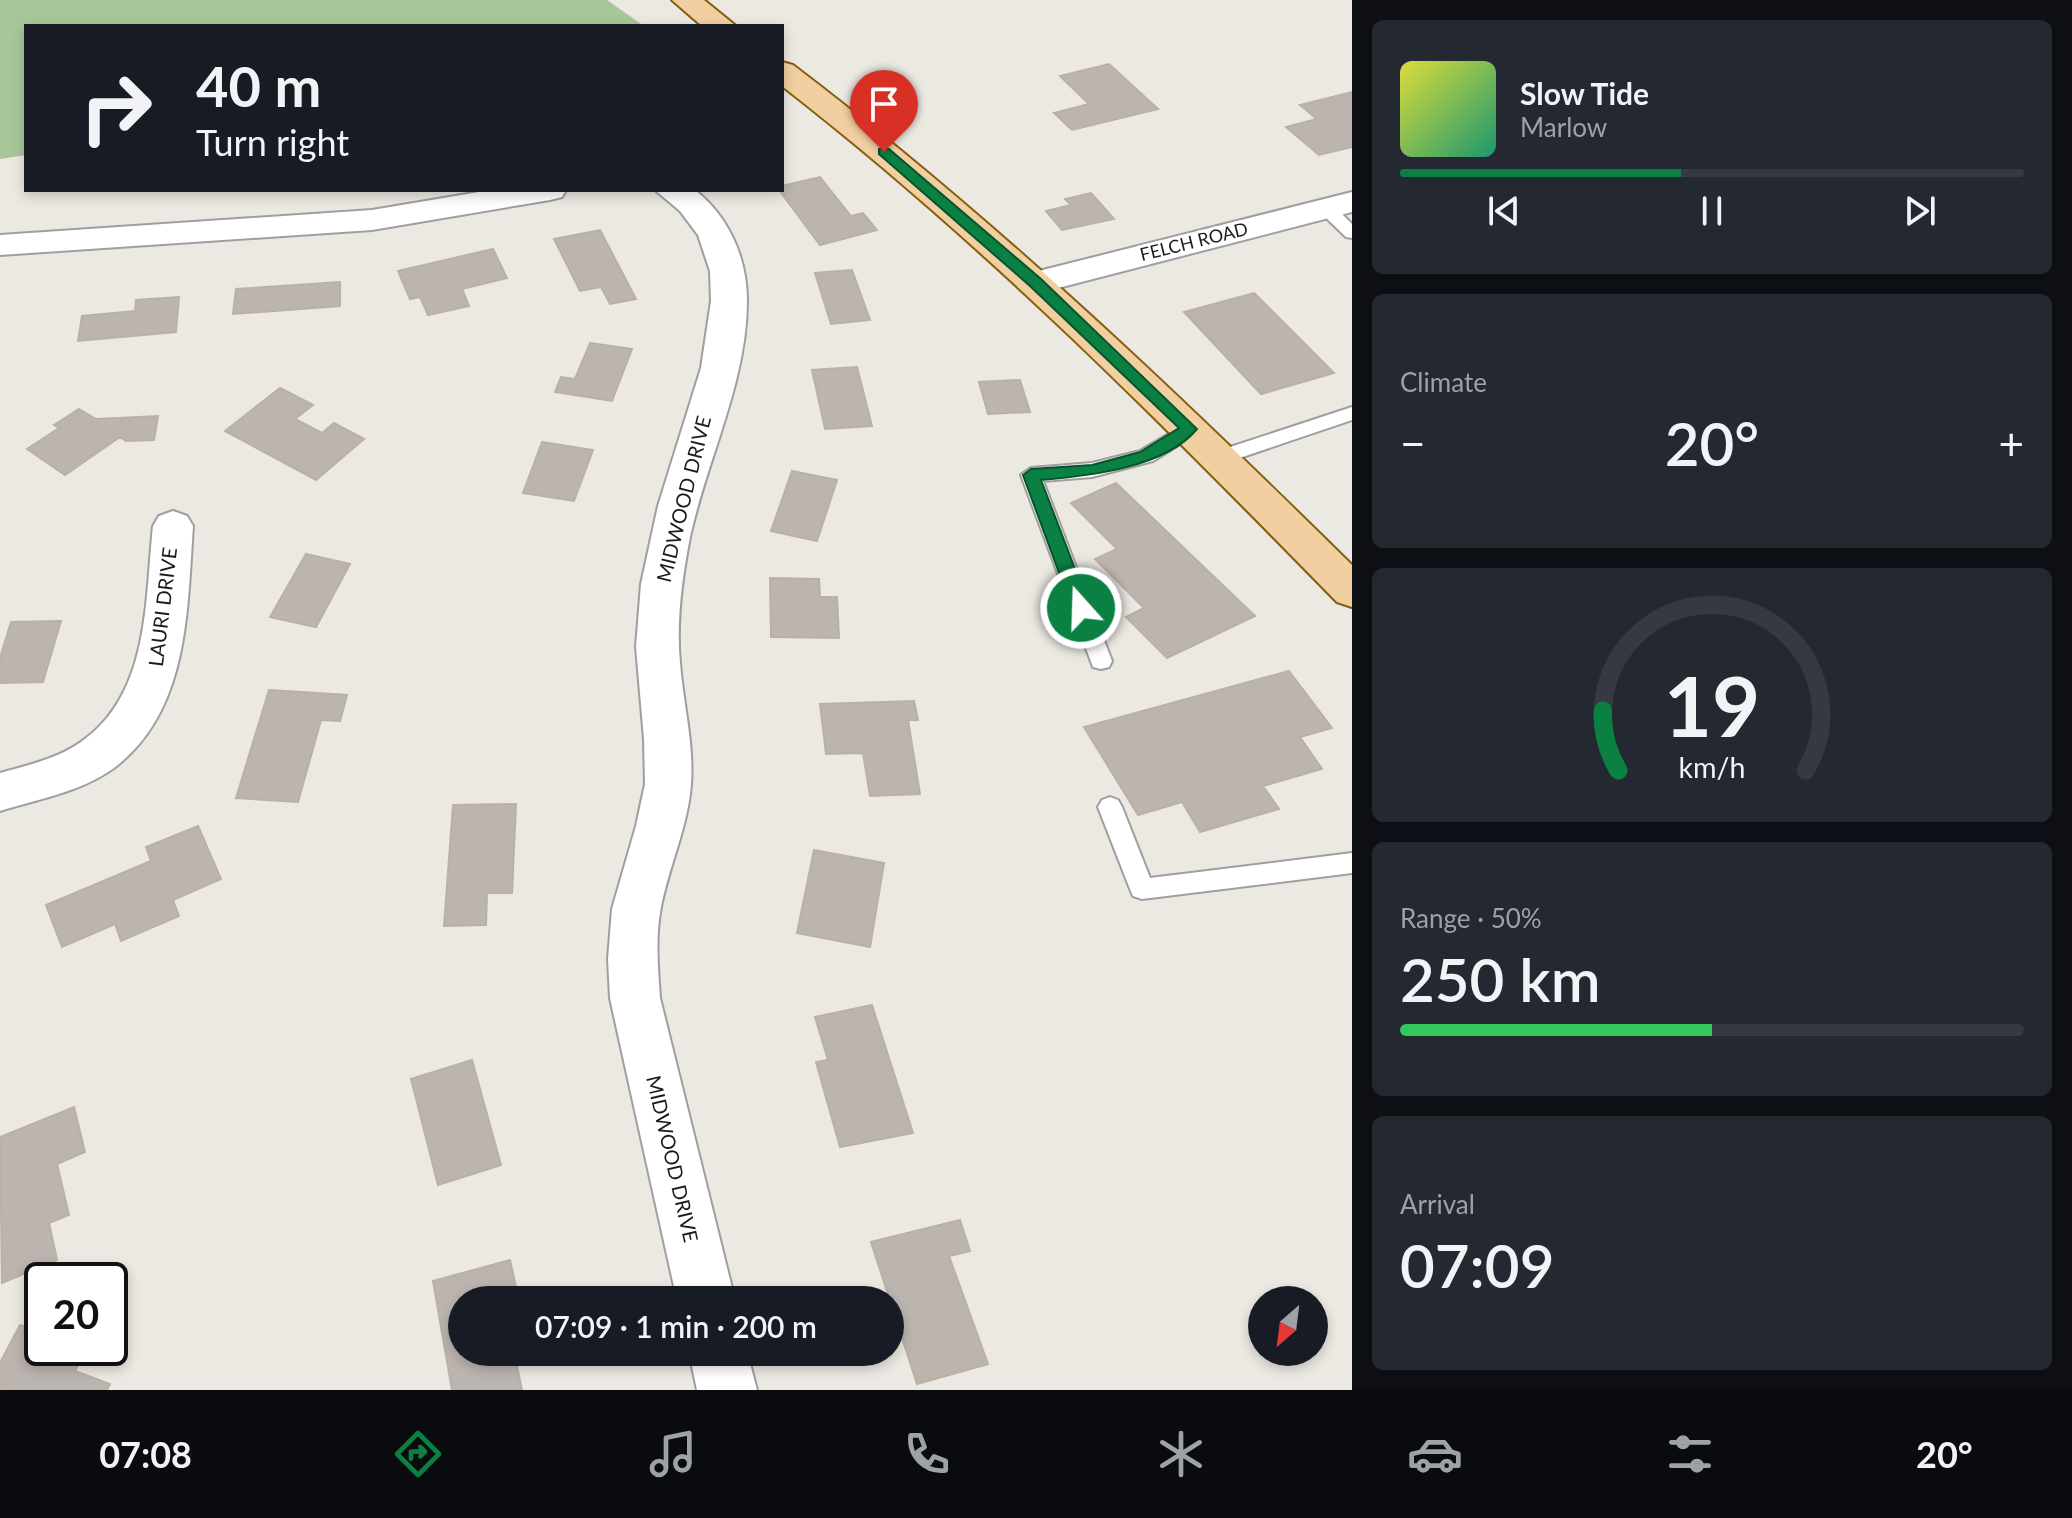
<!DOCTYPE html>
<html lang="en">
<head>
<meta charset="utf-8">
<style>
	body { margin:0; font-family:Lato,sans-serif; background:#242831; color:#f1f3f6; height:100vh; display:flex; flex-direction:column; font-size:30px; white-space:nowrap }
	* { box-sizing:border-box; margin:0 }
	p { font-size:26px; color:#9ea1a6 }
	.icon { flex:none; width:44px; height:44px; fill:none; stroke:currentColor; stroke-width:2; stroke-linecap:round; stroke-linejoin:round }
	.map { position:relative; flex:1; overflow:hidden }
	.side { display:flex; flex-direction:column; gap:20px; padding:20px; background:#0d0f14; width:720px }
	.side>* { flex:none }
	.guide { position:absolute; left:24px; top:24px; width:760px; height:168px; border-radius:0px; box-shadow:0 4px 12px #0003; background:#171b24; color:#f1f3f6; overflow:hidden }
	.needle { width:52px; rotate:208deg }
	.controls { position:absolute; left:1248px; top:1286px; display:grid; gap:16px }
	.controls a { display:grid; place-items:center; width:80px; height:80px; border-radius:50%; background:#171b24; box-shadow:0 4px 12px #0003; font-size:40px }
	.speed { position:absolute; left:24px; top:1262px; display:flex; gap:16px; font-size:40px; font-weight:700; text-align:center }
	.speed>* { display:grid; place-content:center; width:104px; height:104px; border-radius:50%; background:#171b24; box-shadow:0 4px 12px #0003; line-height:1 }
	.speed .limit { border:4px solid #111; border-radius:12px; background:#fff; color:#111 }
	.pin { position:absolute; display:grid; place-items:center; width:68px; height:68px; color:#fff; margin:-82px -34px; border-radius:50% 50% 50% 0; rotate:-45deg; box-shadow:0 0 8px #0007 }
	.pin .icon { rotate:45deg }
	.me { position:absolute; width:88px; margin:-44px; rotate:340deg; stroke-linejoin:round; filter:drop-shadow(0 0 6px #0008) }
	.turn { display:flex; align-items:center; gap:28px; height:168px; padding:0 40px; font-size:36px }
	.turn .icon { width:104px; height:104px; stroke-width:2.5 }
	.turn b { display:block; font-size:56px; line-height:68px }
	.big { font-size:60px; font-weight:600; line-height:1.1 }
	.side .tile { flex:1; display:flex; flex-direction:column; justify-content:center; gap:12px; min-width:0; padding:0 28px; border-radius:12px; background:#242831 }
	.side .dial { align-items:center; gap:0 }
	.dial svg { height:208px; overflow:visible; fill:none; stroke:#363941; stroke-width:7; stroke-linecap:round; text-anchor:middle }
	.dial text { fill:#f1f3f6; stroke:none }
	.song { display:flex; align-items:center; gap:24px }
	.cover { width:96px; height:96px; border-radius:12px; background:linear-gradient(135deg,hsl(60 70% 55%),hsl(160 70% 35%)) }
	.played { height:8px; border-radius:4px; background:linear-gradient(90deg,#0b8043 45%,#363941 45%) }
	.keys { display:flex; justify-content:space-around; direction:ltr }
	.heat { display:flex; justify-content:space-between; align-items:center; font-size:44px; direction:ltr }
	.charge { height:12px; border-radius:6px; background:linear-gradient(90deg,#34c759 50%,#363941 0) }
	.trip { position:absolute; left:448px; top:1286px; width:456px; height:80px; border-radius:40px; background:#171b24; box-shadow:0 4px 12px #0003; font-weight:600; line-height:80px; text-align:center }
	.menu { display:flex; height:128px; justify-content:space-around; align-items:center; background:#090b0e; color:#9ea1a6 }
	.menu .icon { width:56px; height:56px }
	.menu .on { color:#0b8043 }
	.menu b { font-size:36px; color:#f1f3f6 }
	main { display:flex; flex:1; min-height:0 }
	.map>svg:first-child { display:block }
	.forest { fill:#a7c79a }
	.building { fill:#bcb4af; stroke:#bcafa6; stroke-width:2 }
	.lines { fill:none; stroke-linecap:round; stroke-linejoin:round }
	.service-casing { stroke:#9f9f9f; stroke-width:4 }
	.minor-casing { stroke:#9f9f9f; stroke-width:4 }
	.primary-casing { stroke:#855e0e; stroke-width:4 }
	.service { fill:#fff; fill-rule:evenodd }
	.minor { fill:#fff; fill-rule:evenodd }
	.primary { fill:#f2cfa0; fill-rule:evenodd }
	.route { fill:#0b8043; stroke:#07532c; stroke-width:2 }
	.labels { text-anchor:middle; stroke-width:6; stroke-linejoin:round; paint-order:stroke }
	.far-street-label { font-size:18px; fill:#1b1b1b; stroke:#fff }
	.street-label { font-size:20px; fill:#1b1b1b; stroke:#fff }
</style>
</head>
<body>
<main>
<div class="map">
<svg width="1352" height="1390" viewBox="0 0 1352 1390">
	<rect width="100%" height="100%" fill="#ece8e2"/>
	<!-- forest -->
	<path class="forest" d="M0,0H607L644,26H26V155L0,159Z"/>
	<!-- building -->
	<path class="building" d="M1109,64L1158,109L1072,130L1054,113L1089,104L1060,76Z
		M1352,92V147L1319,155L1286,127L1317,119L1300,105Z
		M820,177L851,216L863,213L877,230L820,245L779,190L782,186Z
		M1091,193L1114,219L1062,230L1046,211L1071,205L1065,199Z
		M600,230L636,299L610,304L601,287L580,291L554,239Z
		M493,249L507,278L462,289L469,306L428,315L420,297L410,299L398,271Z
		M852,270L870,320L831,324L815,273Z
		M340,282V306L233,314L236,289Z
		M1254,293L1334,373L1261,394L1184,312Z
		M179,297L176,332L78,341L82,316L135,311L136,300Z
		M590,343L632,349L612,401L555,392L561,377L575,379Z
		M857,367L872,426L825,429L812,370Z
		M1020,380L1030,412L988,414L979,382Z
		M280,388L313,405L295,419L322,433L334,423L364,439L316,480L225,431Z
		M79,409L96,419L158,416L154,440L126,441L120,437L65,475L27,449L59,428L54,425Z
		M542,442L593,450L574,501L523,493Z
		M792,471L837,480L817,541L771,531Z
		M1116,483L1255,616L1167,658L1126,617L1144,608L1095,559L1117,549L1071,503Z
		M306,554L350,564L316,627L270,617Z
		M770,578L819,579L820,597H837L839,638L771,637Z
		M61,621L43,682L0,683V658L11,622Z
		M1289,671L1332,728L1300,737L1322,769L1263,786L1279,809L1200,832L1182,802L1138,815L1084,727Z
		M269,690L347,695L340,721L321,720L298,802L236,798Z
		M914,701L918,720H908L920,794L870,796L863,753L826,754L820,704Z
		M516,804L512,893H487L486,925L444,926L453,805Z
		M198,826L221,879L173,900L179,916L121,941L115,924L62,947L46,905L151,861L146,847Z
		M814,850L884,863L870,947L797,933Z
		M872,1005L913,1133L840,1147L816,1062L828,1060L815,1017Z
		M472,1060L501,1165L438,1185L411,1079Z
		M74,1107L85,1152L57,1164L69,1215L49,1223L57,1260L2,1283L0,1137Z
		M960,1220L970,1251L949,1256L988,1364L917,1384L871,1242Z
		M510,1260L519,1300H462V1352H514L522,1390H452L433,1281Z
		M20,1325L42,1332V1348H86L75,1371L110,1384L107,1390H0V1363Z"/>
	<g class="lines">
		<defs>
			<path id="service" d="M1326,203L1332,204L1352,224V238L1346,237L1320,212L1318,208L1320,204Z
				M1352,407V420L1219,465L1209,458L1212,453Z
				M1189,422L1196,424L1199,429L1196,434L1153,461L1092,477L1043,481L1112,661L1109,667L1101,669L1093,667L1021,475L1031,468L1092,463L1140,451Z
				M1110,797L1118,800L1122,807L1150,878L1352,853V873L1142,899L1133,896L1130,889L1098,807L1102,800Z"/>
			<path id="minor" d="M491,190H566L562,197L550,200L372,230L0,255V235L372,210Z
				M655,190H695C729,217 747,258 747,301C747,382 707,459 690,537C682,578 676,621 680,663C683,703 694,743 691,784C688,826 669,866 661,907C655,937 658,968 660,998L735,1300H677L610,998L608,959L612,909L636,826L645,784L644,739L636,647L641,584L658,506L701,368L711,301L710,271L698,235L680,211Z
				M1352,192V212L1035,294L1023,291L1018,283L1023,275Z
				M173,511L187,516L193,526C187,611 189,711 114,768C81,792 38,799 0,811V773C28,765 57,759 81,742C150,694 145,601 153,526L159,516Z
				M689,1352H747L757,1390H697Z"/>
			<path id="primary" d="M672,0H704L736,26H702Z
				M782,62L793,65C993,217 1173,389 1352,565V607L1337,602C1160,421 983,242 782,86Z"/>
		</defs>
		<!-- service casing -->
		<use href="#service" class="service-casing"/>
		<!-- minor casing -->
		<use href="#minor" class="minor-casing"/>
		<!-- primary casing -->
		<use href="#primary" class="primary-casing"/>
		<!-- service -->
		<use href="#service" class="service"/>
		<!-- minor -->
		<use href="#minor" class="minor"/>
		<!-- primary -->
		<use href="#primary" class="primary"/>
	</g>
	<!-- route -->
	<path class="route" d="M879,149H889L1041,279L1197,429C1165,468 1088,476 1041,480L1090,608L1087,612L1081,614L1072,608L1023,475L1031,469L1092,465L1140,452L1179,428L1030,286L879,154Z"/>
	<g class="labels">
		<!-- far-street labels -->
		<g class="far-street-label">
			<text transform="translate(1194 242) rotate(-14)" y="6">FELCH ROAD</text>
		</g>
		<!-- street labels -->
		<g class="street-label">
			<text transform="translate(684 499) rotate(-76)" y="7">MIDWOOD DRIVE</text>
			<text transform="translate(163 607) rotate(-83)" y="7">LAURI DRIVE</text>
			<text transform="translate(672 1159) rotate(77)" y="7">MIDWOOD DRIVE</text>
		</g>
	</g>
</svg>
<div class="controls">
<a><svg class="needle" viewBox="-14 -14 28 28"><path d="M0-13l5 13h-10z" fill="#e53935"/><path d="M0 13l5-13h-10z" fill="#9ea1a6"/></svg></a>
</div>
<div class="speed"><div class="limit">20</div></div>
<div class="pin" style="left:884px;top:152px;background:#d93025"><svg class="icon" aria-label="arrive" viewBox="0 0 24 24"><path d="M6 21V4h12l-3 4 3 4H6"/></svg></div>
<svg class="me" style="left:1081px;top:608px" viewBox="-20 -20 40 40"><circle r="17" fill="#0b8043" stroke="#fff" stroke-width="3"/><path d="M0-11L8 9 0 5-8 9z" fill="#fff"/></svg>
<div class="trip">07:09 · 1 min · 200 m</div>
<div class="guide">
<div class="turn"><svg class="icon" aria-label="right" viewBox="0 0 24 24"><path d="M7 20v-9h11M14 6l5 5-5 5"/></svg><div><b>40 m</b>Turn right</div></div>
</div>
</div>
<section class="side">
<div class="tile">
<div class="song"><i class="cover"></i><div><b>Slow Tide</b><p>Marlow</p></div></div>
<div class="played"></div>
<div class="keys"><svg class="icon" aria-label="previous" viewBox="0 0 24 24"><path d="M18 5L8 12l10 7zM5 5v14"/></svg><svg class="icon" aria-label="pause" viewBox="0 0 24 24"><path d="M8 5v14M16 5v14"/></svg><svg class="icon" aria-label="next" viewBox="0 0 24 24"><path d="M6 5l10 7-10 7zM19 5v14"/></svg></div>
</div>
<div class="tile"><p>Climate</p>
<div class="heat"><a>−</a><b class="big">20°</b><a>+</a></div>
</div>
<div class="tile dial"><svg viewBox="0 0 100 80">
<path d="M14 69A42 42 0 1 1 86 69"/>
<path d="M14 69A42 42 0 0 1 8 46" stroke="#0b8043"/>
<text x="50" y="56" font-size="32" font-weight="700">19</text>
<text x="50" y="72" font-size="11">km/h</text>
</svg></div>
<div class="tile"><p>Range · 50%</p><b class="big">250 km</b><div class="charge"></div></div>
<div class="tile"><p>Arrival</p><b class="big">07:09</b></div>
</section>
</main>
<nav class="menu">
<b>07:08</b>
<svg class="icon on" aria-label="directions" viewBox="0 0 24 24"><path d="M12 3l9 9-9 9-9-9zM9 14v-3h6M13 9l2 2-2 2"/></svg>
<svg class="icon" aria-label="music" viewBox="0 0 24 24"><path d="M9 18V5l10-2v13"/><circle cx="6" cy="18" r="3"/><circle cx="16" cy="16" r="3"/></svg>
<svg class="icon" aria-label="phone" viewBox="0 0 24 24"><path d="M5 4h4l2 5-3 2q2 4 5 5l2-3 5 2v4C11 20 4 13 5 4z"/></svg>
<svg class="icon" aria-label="climate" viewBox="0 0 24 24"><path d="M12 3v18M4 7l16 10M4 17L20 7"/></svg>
<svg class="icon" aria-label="car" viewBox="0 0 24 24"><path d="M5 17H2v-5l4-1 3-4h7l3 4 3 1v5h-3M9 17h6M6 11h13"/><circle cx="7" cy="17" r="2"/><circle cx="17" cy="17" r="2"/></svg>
<svg class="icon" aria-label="filters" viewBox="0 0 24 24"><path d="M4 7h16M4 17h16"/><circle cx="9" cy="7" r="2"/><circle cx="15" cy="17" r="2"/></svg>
<b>20°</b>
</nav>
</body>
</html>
